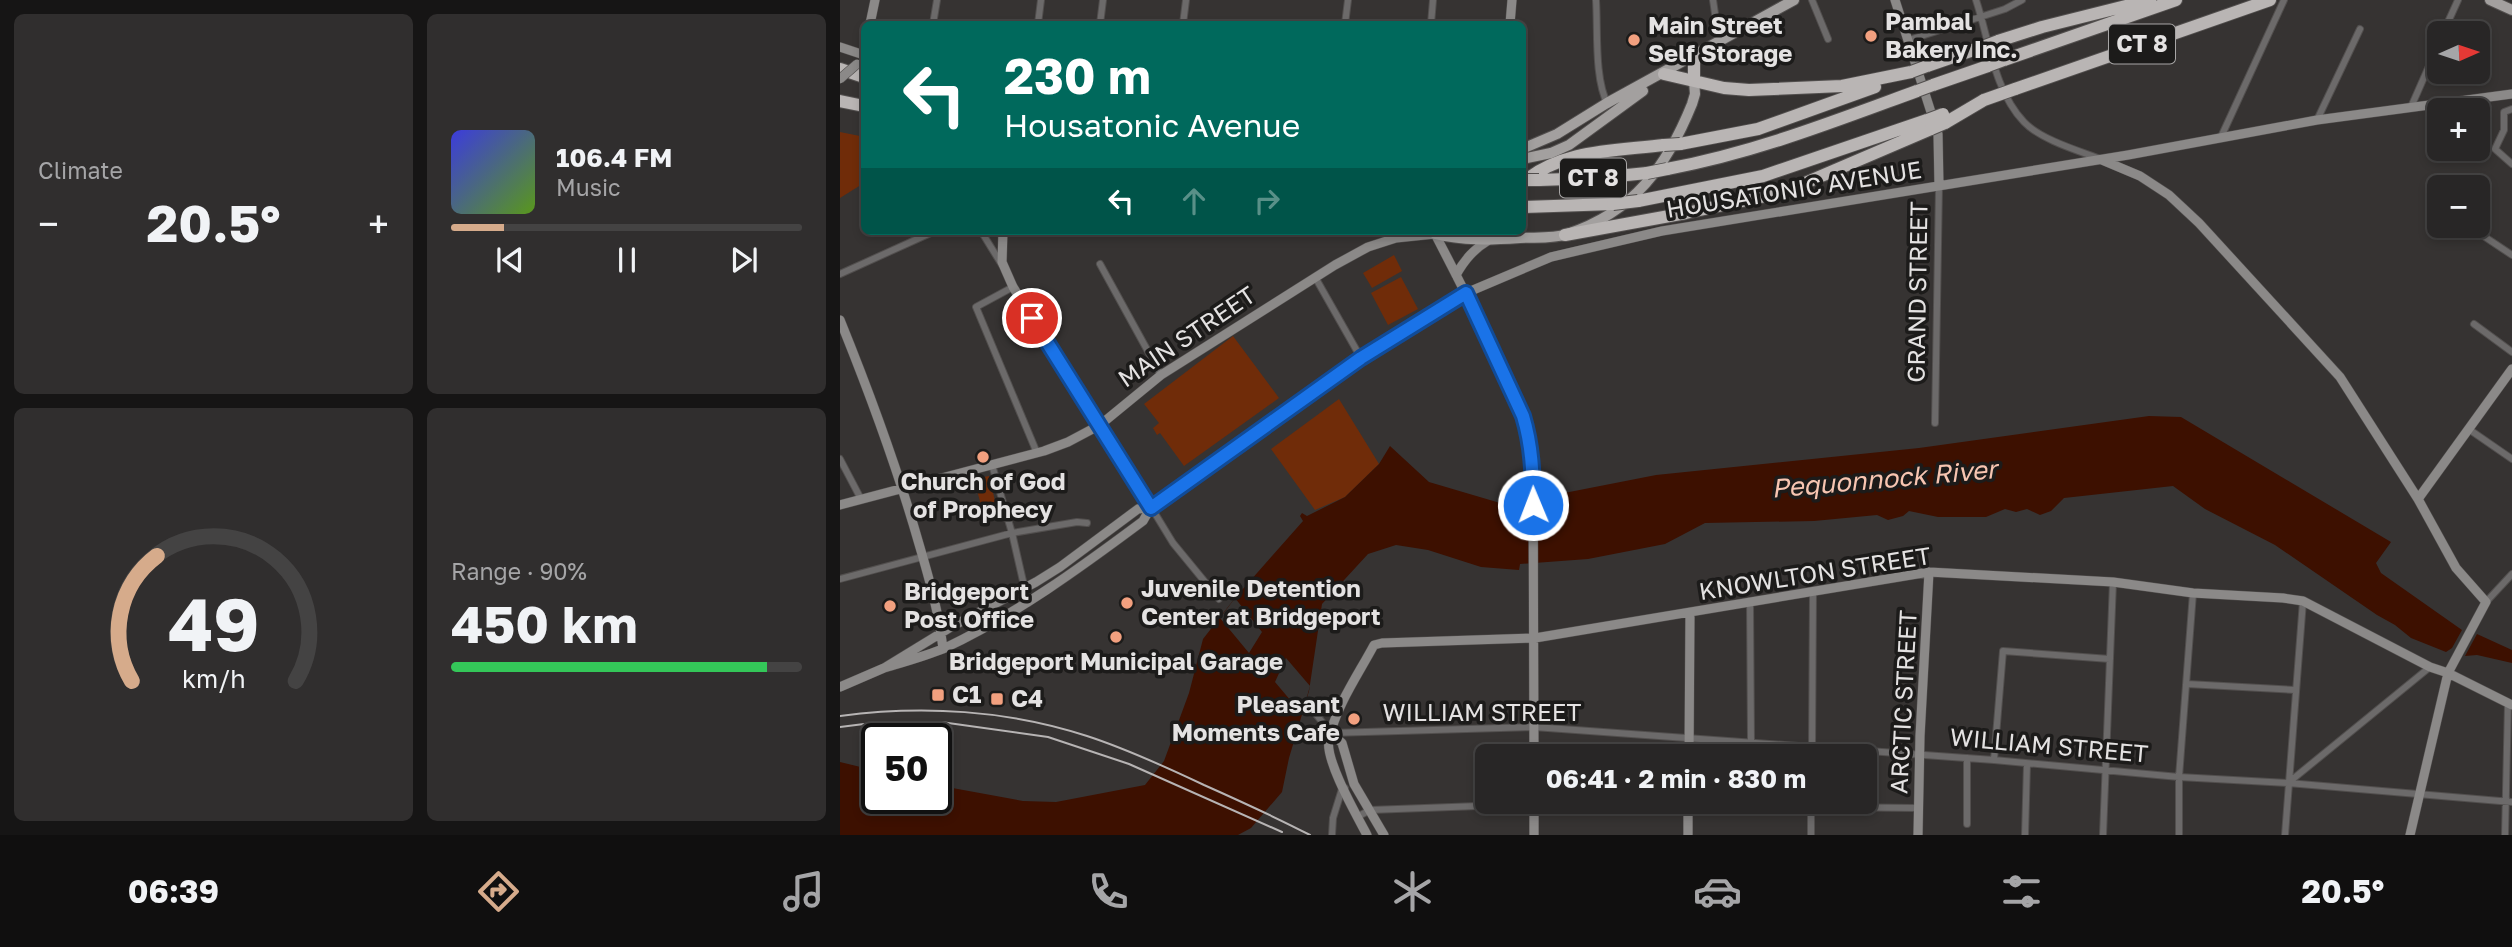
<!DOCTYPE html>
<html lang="en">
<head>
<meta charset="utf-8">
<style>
	body { margin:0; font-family:"Golos Text",sans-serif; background:#302e2e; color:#f1f3f6; height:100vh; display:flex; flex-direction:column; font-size:26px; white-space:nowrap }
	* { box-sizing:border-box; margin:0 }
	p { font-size:23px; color:#a5a5a7 }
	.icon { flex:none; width:38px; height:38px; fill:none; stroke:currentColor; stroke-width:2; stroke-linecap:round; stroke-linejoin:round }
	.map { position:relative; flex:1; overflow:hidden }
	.drawer { display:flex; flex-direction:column; gap:14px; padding:14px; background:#161515; width:840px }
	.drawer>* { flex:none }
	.banner { position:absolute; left:21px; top:21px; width:665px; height:214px; border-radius:10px; box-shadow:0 4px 10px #0003,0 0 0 2px #444343; background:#00695c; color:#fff; overflow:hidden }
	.needle { width:46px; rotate:87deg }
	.buttons { position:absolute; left:1587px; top:21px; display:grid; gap:14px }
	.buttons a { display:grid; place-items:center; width:63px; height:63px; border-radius:10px; background:#282626; box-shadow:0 4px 10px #0003,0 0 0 2px #444343; font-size:35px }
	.speed { position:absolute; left:21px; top:723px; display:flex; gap:14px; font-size:35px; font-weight:700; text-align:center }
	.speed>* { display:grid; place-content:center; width:91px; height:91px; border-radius:50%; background:#282626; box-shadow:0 4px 10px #0003,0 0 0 2px #444343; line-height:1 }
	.speed .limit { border:4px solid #111; border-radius:10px; background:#fff; color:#111 }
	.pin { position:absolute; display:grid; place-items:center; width:60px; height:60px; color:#fff; margin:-30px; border:4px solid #fff; border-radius:50%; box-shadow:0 2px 7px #0007 }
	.me { position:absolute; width:77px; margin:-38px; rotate:359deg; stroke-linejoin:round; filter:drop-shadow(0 0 5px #0008) }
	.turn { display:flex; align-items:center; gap:24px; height:147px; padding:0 28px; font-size:32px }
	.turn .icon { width:91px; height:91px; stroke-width:2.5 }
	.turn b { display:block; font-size:49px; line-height:60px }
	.lanes { display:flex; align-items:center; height:66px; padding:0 28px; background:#0003; justify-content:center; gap:35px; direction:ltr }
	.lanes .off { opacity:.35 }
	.big { font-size:52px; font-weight:700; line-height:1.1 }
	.drawer .card { flex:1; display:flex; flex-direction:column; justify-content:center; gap:10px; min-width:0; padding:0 24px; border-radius:10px; background:#302e2e }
	.drawer .dial { align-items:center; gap:0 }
	.dial svg { height:182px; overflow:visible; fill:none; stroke:#444343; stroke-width:7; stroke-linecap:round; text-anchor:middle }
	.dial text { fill:#f1f3f6; stroke:none }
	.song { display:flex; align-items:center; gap:21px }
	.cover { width:84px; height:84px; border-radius:10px; background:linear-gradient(135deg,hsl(240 70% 55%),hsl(90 70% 35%)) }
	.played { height:7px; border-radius:4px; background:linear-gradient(90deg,#d6ab8b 15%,#444343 15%) }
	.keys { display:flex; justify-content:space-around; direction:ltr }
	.heat { display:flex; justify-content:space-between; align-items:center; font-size:38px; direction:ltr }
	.charge { height:10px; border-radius:5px; background:linear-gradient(90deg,#34c759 90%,#444343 0) }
	.drawer .tiles { flex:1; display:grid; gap:14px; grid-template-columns:repeat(2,1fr) }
	.trip { position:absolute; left:635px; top:744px; width:402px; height:70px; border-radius:10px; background:#282626; box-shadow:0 4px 10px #0003,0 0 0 2px #444343; font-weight:700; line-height:70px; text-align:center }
	.tabs { display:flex; height:112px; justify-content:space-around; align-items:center; background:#100f0f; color:#a5a5a7 }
	.tabs .icon { width:49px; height:49px }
	.tabs .current { color:#d6ab8b }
	.tabs b { font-size:32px; color:#f1f3f6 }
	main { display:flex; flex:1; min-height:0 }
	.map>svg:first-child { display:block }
	.green { fill:#702c09 }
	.water { fill:#3d1000 }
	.pier { fill:#363332 }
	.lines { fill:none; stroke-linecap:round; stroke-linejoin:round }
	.street-casing { stroke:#524f4e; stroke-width:8 }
	.secondary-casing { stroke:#524f4e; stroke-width:10 }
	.primary-casing { stroke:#524f4e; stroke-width:12 }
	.highway-casing { stroke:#524f4e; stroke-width:14 }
	.street { stroke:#6c6a6a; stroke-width:6 }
	.secondary { stroke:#8b8988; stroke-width:9 }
	.primary { stroke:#a3a09f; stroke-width:10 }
	.highway { stroke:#b9b5b4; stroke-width:12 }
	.rail { stroke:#b7b4b4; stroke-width:2 }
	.secondary-bridge-casing { stroke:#524f4e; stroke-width:10; stroke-linecap:butt }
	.highway-bridge-casing { stroke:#524f4e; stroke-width:14; stroke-linecap:butt }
	.secondary-bridge { stroke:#8b8988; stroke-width:9 }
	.highway-bridge { stroke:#b9b5b4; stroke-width:12 }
	.route-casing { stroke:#114b97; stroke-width:18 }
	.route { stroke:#1a73e8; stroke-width:12 }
	.poi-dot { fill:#f2a07f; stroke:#1c1b1a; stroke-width:2.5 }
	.labels { text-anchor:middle; stroke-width:7; stroke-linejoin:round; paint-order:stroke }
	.shield { fill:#1c1b1a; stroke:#a8a6a6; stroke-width:2 }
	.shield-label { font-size:23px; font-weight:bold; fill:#e4e2e2 }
	.poi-label { font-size:24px; font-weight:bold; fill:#e4e2e2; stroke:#1c1b1a; text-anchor:start }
	.street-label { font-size:24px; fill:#e4e2e2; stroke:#1c1b1a }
	.water-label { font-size:26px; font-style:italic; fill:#f7c5b1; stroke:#1c1b1a }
</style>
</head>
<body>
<main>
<section class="drawer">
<div class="tiles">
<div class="card"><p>Climate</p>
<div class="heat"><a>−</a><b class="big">20.5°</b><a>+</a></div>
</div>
<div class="card">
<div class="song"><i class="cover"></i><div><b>106.4 FM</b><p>Music</p></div></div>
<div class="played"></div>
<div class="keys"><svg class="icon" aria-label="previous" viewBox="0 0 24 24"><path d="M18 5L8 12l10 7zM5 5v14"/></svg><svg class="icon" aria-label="pause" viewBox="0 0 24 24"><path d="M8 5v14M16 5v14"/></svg><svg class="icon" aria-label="next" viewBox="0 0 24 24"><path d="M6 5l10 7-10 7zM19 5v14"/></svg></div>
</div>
<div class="card dial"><svg viewBox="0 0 100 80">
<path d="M14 69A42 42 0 1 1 86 69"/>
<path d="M14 69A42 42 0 0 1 25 14" stroke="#d6ab8b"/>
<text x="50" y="56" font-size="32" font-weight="700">49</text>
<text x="50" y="72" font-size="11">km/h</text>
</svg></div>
<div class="card"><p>Range · 90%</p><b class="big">450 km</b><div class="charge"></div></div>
</div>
</section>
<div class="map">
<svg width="1672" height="835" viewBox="0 0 1672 835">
	<rect width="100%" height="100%" fill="#363332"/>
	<!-- green -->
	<path class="green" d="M0,132L20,136L24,150V183L0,198Z
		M554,255L562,271L532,288L523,273Z
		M561,277L578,309L548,325L531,293Z
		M393,336L439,398L344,466L320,433L317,435L313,428L319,423L304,404Z
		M499,399L539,464L505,497L475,510L431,449Z
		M149,476L156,505L142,509L134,479Z"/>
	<!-- water -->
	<path class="water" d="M1309,416L1341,417L1551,542L1536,563L1541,573L1622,630L1612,648L1606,652L1571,638L1555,625L1537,615L1435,545L1365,509L1333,486L1224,498L1211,511L1200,515L1187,509L1176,512L1165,509L1146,517H1098L1069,511L1063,516L1048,520L1037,515L974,521L865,523L825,544L748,559L680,564L679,570L641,567L588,550L556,545L528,554L482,604L469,691L449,758L442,792L411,828L398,835H0V762L37,771V798H96V785L183,801L216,802L305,785L324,761L349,693L363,639L395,598L463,521L460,516L462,513L467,516L505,497L539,464L550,446L589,482L677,508L707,509L709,496L816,475L1079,448Z
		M1637,634L1672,650V663L1637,655L1625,656Z"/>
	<!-- pier -->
	<path class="pier" d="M395,598L422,632L409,653L380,618Z
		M446,658L470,686L462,714L435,682Z"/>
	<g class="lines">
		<defs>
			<path id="street" d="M756,0C758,30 754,79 768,105
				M873,0L879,41
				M972,0L988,39
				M1136,0C1149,39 1154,91 1184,122C1200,139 1236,150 1258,158
				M93,24L97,0
				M198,24L201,0
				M260,24L263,0
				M343,24L346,0
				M505,24L508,0
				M591,24L593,0
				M1603,33L1618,0
				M1069,40L1165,9L1182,0
				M1571,107L1600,41
				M1672,109L1664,112V130L1655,149L1672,164
				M1477,120L1520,29
				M1381,137L1444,0
				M1633,229L1672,255
				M141,231L162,265
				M260,264L321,375
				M0,274L95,231
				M475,277L521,358
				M173,287L136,307L197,453
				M1634,324L1672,352
				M1095,423L1099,186
				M1630,430L1672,459
				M0,459L21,499
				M152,465L172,533L188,603
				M311,507L333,543L379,599
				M0,579L172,533L237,522L247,523
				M910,601L911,743
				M1646,602L1672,574
				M1347,684L1455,690
				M475,713L491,733L694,727L1154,760L1339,777L1448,783L1672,802
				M972,756L973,592
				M1154,760L1163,651L1270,659
				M1448,783L1590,667
				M517,817L530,810L694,804L1078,808
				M1127,824V758
				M492,835L493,818L502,789L505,788
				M971,835V802
				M1185,835L1187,764
				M1263,835L1273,582
				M1339,835V777L1353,593
				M1445,835L1463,601
				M1665,835L1668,703"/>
			<path id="secondary" d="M1055,0L1098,134L1099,186
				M30,24L35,0
				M670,24L672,0
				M0,47L24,55
				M1262,160L1300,176L1329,195L1359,223L1500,377L1578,499L1616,568L1646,602L1608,673L1570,835
				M163,231L162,262L173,287L311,507
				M616,275C625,259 634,249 649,240
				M0,320C30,394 57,467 79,544C89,578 99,613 103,649
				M1578,499L1672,369
				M0,505L204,451L228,442L260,425L321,375L495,265L528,247L556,238L595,234C618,278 640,321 660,366C674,398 688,427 693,463L694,756
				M44,668C64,662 86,656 105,648C177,614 240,568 303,521L311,507L521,358L626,293L711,257L822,231L1288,155L1477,120L1672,94
				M0,687L44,668L111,627L196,582L220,567L298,509L311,507
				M491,733L502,743L514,784L544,835
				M849,756L850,613
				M527,835C517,816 484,759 489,739C496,706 518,675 534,645L542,643L695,638L1089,572L1273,582L1353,593L1443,598L1463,601L1590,667L1608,673L1672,705
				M694,835V802
				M848,835V802
				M1078,835L1080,736L1089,572"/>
			<path id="primary" d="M1650,0L1672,10
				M682,149L717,134L767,103L954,0
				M682,159L711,153L729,145L803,91
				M595,234C623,241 651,240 680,238C695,237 713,239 727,234C794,212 827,166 852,104L855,94L854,81"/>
			<path id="highway" d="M1158,41L1202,27L1310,0
				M1164,60L1336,0
				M1087,66L1142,47
				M0,69L24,77
				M824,74L884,88L909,90L1002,86L1071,72
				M854,81V56
				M1093,85L1148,66
				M1175,89L1430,0
				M0,101L24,106
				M1105,123L1144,100
				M840,144L918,129L1035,87
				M827,169C914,153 995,121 1077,91
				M699,180L757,178L807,173
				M682,183C722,149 775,151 824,145
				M798,201L923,176L1087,120
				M682,207L773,204
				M725,235L846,213L944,192L1091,129"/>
		</defs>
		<!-- street casing -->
		<use href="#street" class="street-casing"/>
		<!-- secondary casing -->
		<use href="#secondary" class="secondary-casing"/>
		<!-- primary casing -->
		<use href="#primary" class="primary-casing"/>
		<!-- highway casing -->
		<use href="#highway" class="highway-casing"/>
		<!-- street -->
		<use href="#street" class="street"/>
		<!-- secondary -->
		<use href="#secondary" class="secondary"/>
		<!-- primary -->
		<use href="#primary" class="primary"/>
		<!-- highway -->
		<use href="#highway" class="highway"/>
		<!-- rail -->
		<path class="rail" d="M0,716C82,705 168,710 247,736C287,749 326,767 364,785C400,801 435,817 470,835
			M0,727L24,724L101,722L208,737L289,764L442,832"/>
		<defs>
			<path id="secondary-bridge" d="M0,79L17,64"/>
			<path id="highway-bridge" d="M1142,47L1158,41
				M1148,66L1164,60
				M1071,72L1087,66
				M1077,91L1093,85
				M1144,100L1175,89
				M1087,120L1103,114
				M1091,129L1105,123
				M824,145L840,144
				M807,173L827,169
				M682,180H699
				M773,204L798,201"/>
		</defs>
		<!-- secondary-bridge casing -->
		<use href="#secondary-bridge" class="secondary-bridge-casing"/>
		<!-- highway-bridge casing -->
		<use href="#highway-bridge" class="highway-bridge-casing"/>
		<!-- secondary-bridge -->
		<use href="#secondary-bridge" class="secondary-bridge"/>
		<!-- highway-bridge -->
		<use href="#highway-bridge" class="highway-bridge"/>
	</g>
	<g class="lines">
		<defs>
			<path id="route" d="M192,318L311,508L521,358L626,293L683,416C692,446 693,474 693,505"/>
		</defs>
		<!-- route casing -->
		<use href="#route" class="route-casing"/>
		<!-- route -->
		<use href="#route" class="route"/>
	</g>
	<!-- markers -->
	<g class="poi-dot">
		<circle cx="1031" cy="36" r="7"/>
		<circle cx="794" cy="40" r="7"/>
		<circle cx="143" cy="457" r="7"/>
		<circle cx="287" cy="603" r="7"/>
		<circle cx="50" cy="606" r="7"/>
		<circle cx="276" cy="637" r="7"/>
		<rect x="91" y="688" width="14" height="14" rx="3.5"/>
		<rect x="150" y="692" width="14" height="14" rx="3.5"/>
		<circle cx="514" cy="719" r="7"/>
	</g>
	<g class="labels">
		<!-- shield labels -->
		<g class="shield">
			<rect x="1269" y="24.5" width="66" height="39" rx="5"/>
			<rect x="720" y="158.5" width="66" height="39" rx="5"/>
		</g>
		<g class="shield-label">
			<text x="1302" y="52">CT 8</text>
			<text x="753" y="186">CT 8</text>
		</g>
		<!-- poi labels -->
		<g class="poi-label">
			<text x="1045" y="30">Pambal<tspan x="1045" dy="28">Bakery Inc.</tspan></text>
			<text x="808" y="34">Main Street<tspan x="808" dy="28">Self Storage</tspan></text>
			<text x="143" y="490" text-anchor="middle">Church of God<tspan x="143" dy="28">of Prophecy</tspan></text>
			<text x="301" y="597">Juvenile Detention<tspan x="301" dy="28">Center at Bridgeport</tspan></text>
			<text x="64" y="600">Bridgeport<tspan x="64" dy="28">Post Office</tspan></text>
			<text x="276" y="670" text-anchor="middle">Bridgeport Municipal Garage</text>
			<text x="112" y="703">C1</text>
			<text x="171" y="707">C4</text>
			<text x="500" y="713" text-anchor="end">Pleasant<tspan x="500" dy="28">Moments Cafe</tspan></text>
		</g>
		<!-- street labels -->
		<g class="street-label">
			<text transform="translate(954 190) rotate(-9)" y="8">HOUSATONIC AVENUE</text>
			<text transform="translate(1078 292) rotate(-89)" y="8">GRAND STREET</text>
			<text transform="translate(347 337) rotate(-34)" y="8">MAIN STREET</text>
			<text transform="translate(975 574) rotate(-9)" y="8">KNOWLTON STREET</text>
			<text transform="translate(1064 702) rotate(-87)" y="8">ARCTIC STREET</text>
			<text x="642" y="721">WILLIAM STREET</text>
			<text transform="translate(1209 746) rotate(5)" y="8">WILLIAM STREET</text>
		</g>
		<!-- water labels -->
		<g class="water-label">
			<text transform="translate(1044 479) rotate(-5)" y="9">Pequonnock River</text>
		</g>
	</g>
</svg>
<div class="buttons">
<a><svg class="needle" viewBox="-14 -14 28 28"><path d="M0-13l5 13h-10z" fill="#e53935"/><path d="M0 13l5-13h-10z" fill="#a5a5a7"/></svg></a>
<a>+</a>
<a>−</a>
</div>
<div class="speed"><div class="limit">50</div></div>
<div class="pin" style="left:192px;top:318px;background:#d93025"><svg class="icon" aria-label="arrive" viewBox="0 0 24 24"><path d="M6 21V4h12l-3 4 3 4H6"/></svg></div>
<svg class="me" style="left:693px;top:505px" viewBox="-20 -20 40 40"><circle r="17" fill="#1a73e8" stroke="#fff" stroke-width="3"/><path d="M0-11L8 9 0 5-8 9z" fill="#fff"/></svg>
<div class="trip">06:41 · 2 min · 830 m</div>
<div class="banner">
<div class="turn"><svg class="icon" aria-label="left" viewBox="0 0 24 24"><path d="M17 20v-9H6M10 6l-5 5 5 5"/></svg><div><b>230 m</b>Housatonic Avenue</div></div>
<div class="lanes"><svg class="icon" aria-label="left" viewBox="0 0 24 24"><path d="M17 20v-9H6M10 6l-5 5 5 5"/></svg><svg class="icon off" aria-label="ahead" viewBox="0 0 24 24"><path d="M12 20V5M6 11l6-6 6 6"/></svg><svg class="icon off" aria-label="right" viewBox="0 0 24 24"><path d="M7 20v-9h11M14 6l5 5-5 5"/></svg></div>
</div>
</div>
</main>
<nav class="tabs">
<b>06:39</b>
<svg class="icon current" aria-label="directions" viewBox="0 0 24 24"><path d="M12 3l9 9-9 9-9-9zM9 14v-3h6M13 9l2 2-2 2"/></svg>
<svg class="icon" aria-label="music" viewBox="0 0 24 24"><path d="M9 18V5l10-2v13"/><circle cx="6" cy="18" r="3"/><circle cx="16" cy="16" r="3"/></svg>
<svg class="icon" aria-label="phone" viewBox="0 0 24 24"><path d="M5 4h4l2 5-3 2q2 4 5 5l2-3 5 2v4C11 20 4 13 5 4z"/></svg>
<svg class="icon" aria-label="climate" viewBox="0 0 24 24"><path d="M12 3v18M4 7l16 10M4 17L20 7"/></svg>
<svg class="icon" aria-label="car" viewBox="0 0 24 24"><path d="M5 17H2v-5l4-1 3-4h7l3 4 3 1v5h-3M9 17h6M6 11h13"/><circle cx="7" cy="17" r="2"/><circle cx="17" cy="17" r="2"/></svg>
<svg class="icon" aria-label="filters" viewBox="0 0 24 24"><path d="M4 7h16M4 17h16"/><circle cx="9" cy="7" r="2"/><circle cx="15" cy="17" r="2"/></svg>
<b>20.5°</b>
</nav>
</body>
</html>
